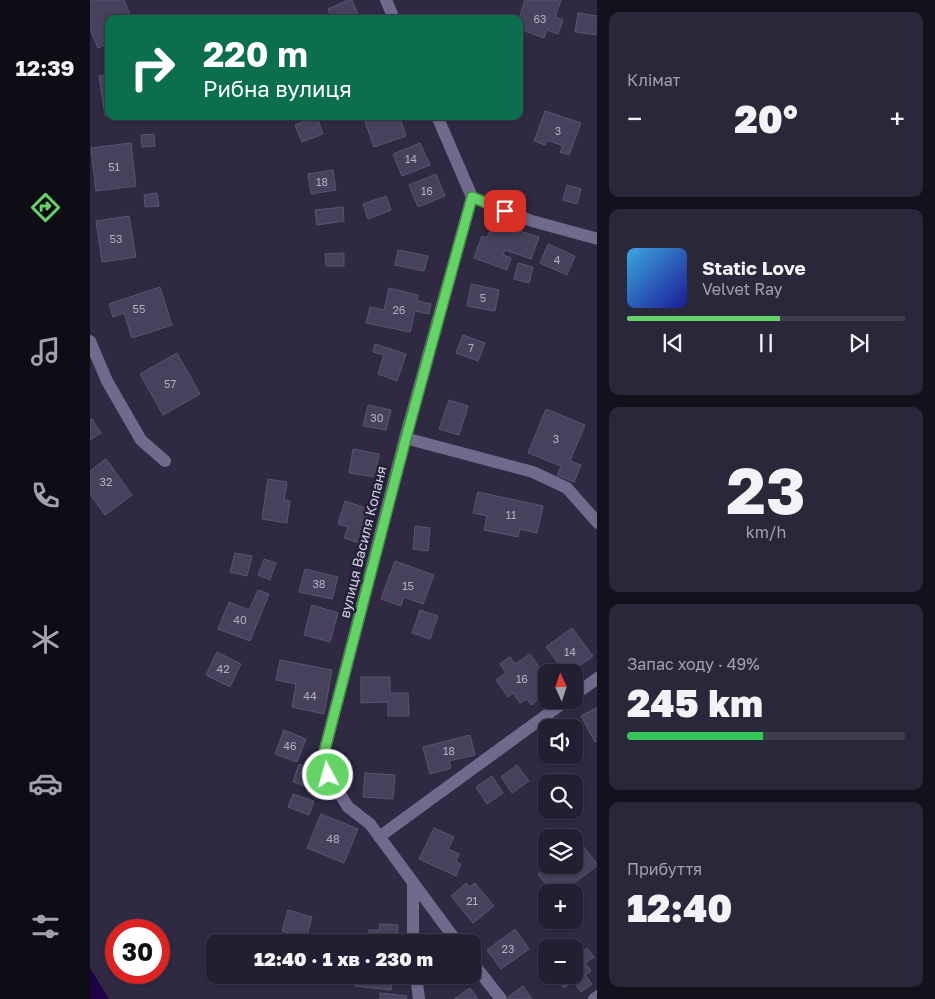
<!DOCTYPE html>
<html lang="uk">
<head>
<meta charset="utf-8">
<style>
	body { margin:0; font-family:"Golos Text",sans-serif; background:#2b273a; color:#f1f3f6; height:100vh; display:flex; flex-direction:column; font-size:19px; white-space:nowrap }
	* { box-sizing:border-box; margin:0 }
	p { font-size:16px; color:#a3a2ac }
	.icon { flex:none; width:28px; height:28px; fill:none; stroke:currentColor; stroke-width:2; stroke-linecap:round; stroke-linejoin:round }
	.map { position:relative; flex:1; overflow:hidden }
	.side { display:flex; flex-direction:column; gap:12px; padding:12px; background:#13111c; width:338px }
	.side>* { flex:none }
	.banner { position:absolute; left:15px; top:15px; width:418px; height:105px; border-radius:10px; box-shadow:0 1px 4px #0004,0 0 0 1px #403d4d; background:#0b6e4f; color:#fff; overflow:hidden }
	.needle { width:32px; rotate:357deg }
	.controls { position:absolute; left:448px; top:664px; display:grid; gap:10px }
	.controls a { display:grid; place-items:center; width:45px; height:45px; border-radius:10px; background:#231f32; box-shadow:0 1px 4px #0004,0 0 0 1px #403d4d; font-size:25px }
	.speed { position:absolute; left:15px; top:919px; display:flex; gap:10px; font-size:25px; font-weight:700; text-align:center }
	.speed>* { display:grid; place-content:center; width:65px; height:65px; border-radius:50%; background:#231f32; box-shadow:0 1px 4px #0004,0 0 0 1px #403d4d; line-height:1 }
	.speed .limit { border:8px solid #d22; background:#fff; color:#111 }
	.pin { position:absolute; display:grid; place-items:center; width:42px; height:42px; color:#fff; margin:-21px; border-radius:10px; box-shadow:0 2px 8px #0006 }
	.me { position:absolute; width:55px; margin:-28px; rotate:354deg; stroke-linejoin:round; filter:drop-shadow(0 0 4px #0008) }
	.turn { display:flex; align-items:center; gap:18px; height:105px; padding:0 15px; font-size:22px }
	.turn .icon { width:65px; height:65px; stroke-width:2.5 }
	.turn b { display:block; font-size:35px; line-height:42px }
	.big { font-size:38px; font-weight:800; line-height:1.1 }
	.side .tile { flex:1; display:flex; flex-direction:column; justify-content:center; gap:8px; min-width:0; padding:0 18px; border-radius:10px; background:#2b273a }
	.side .dial { align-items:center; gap:0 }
	.dial b { font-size:65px; line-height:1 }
	.song { display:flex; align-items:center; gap:15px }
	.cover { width:60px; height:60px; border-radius:8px; background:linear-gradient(135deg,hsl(200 70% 55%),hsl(240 70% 35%)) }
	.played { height:5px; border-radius:2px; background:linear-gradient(90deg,#65d467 55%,#403d4d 55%) }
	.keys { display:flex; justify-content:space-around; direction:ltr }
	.heat { display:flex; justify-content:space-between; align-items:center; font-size:28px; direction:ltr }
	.charge { height:8px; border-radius:4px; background:linear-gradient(90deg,#34c759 49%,#403d4d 0) }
	.trip { position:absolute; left:116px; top:934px; width:275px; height:50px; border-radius:10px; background:#231f32; box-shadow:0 1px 4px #0004,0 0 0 1px #403d4d; font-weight:800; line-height:50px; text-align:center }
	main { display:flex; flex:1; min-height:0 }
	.dock { display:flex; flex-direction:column; width:90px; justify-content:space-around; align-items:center; background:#0e0c14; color:#a3a2ac }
	.dock .icon { width:35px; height:35px }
	.dock .current { color:#65d467 }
	.dock b { font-size:22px; color:#f1f3f6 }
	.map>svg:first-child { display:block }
	.water { fill:#1f0049 }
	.building { fill:#47415c; stroke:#5b5571 }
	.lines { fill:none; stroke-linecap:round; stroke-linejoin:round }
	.minor { stroke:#716a8c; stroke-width:12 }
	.route-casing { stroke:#428a43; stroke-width:12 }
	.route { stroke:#65d467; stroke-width:9 }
	.labels { text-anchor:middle; stroke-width:5; stroke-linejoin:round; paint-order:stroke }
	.number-label { font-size:11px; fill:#b2aec1 }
	.street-label { font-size:14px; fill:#d5d2e3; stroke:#252038 }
</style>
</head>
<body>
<main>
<nav class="dock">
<b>12:39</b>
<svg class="icon current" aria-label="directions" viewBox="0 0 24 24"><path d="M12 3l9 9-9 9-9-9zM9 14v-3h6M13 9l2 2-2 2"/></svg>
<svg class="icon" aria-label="music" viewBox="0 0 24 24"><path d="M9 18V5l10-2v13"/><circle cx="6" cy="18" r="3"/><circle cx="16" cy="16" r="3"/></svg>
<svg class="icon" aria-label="phone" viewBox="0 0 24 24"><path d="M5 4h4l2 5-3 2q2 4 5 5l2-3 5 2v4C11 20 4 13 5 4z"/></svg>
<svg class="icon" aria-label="climate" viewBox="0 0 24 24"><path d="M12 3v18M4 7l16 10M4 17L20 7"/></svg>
<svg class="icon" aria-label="car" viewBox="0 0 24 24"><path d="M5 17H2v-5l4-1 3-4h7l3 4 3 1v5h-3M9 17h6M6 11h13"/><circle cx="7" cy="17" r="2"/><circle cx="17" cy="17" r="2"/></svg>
<svg class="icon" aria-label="filters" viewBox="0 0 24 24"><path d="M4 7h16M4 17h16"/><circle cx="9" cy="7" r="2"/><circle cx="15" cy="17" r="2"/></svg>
</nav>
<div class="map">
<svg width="508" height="999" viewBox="0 0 508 999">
	<rect width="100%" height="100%" fill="#2f2942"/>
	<!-- water -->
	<path class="water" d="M0,968L19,999H0Z"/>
	<!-- building -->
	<path class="building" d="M2,0H34L42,19H19V43L8,48L0,29V1Z
		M258,0H262L270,19H242L238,9Z
		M435,0H471L465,17L473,20L468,34L457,30L454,38L429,29V19Z
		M488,13L508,16V35L485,32Z
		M19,74V115L15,116L9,76Z
		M455,111L491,123L479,155L470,152L473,146L457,140L455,145L444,141Z
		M273,116H309L316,136L284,147Z
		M227,117L233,134L212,142L205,125Z
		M64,134L65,146L52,147L51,135Z
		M41,143L46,186L6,191L1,148Z
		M330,143L340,165L312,176L303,154Z
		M243,170L246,190L221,194L218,174Z
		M346,174L355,196L328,207L319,185Z
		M477,185L491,189L487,204L473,200Z
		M67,193L69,206L55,207L54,195Z
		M296,196L301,210L278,219L273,204Z
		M253,207L254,221L227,225L225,210Z
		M39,216L46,257L12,262L6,221Z
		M414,226L449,237L441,259L415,250L413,255L421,258L417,270L384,258L392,236L397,238L401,228L412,232Z
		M458,244L485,256L477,275L450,263Z
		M308,250L338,256L334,271L305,265Z
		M254,253V266H236L235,254Z
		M428,263L443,267L439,283L424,279Z
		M381,284L409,290L405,311L377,306Z
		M70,287L82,325L42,338L34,313L23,317L19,304Z
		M299,288L328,295L327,301L341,304L339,314L325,311L320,332L276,323L280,307L294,310Z
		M373,335L395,343L388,361L366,353Z
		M285,344L316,354L307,381L288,374L294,355L283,352Z
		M87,353L110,394L73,415L50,374Z
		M359,400L378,406L369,435L349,429Z
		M278,405L301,410L296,430L273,426Z
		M456,409L495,425L480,461L491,465L484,482L467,475L471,466L438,453Z
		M2,419L11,433L0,440V420Z
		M263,449L289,454L285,477L259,473Z
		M16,459L42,495L15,515L0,494V471Z
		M178,479L197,482L194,500L200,501L197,523L172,519Z
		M388,492L453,506L447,533L430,529L428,537L394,530L397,516L383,513Z
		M255,501L279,509L269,543L254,538L258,527L248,524Z
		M325,526L340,528L338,551L323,549Z
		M145,553L162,556L157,576L140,572Z
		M174,559L186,563L180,580L168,575Z
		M305,561L344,575L333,604L314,597L311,606L291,599Z
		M215,569L248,577L242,599L209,592Z
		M168,590L179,594L160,641L128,629L139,602L159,610Z
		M222,605L248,613L240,642L214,635Z
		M330,610L348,616L340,639L322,633Z
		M482,628L503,656L481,672H475L456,647Z
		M127,652L151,664L140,687L116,675Z
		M440,654L456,677V681L449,686L455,695L441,705L437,699L430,703L423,693L418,697L406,680L416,673L410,664L420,657L425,664Z
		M190,660L242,670L234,714L202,707L206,684L186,680Z
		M271,677H300V693H318L319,716H298V702L271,703Z
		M508,707V740L505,742L491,716Z
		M194,730L216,739L207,762L185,754Z
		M380,735L385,755L359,761L361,768L340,774L333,747Z
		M209,764L226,769L220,788L203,782Z
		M427,765L439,781L422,793L411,777Z
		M275,773L305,775L303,799L273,797Z
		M402,776L413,793L397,804L386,787Z
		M203,794L224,801L219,815L198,807Z
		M231,814L268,829L254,863L217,848Z
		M344,828L364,837L358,849L369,854L366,861L371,864L366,876L329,859Z
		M490,842L508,865L472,892H462L448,874L460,865H484V847Z
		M376,883L379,887L385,883L404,906L383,923L361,896Z
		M198,910L222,917L216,938L192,931Z
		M290,924L308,925L307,942H278L279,930H289Z
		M425,929L439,949L411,969L397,950Z
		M497,948L504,957L495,963L501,971L495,975L502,984L491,992L483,981L474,988L464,975H484V958Z
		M266,975H303L301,990L265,986Z
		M433,986L442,999H419L418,997Z
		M380,988L388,999H364Z
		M290,993L317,996L316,999H290Z"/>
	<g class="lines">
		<!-- minor -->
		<path class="minor" d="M296,0L304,19
			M347,116L382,197L315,438L234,753L238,775L258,807L280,824L367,942
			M382,197L442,221L508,239
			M0,341L17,381L51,440L75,461
			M315,438L443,472L477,488L508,523
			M484,695L508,678
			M289,837L477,700
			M323,942V885
			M382,962L411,999
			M326,975L329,999
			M504,999L508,996"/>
	</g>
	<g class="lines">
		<defs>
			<path id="route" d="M238,775L234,753L316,438L382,197L415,211"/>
		</defs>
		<!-- route casing -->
		<use href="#route" class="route-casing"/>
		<!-- route -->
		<use href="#route" class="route"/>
	</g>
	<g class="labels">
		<!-- number labels -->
		<g class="number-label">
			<text x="450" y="23">63</text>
			<text x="468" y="135">3</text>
			<text x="321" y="163">14</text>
			<text x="24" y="171">51</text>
			<text x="232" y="186">18</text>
			<text x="337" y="195">16</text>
			<text x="26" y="243">53</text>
			<text x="467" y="264">4</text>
			<text x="393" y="302">5</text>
			<text x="49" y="313">55</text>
			<text x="309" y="314">26</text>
			<text x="381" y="352">7</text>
			<text x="80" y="388">57</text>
			<text x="287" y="422">30</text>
			<text x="466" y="443">3</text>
			<text x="16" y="486">32</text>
			<text x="421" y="519">11</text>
			<text x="229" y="588">38</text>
			<text x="318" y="590">15</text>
			<text x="150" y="624">40</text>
			<text x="480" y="656">14</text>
			<text x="133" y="673">42</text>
			<text x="432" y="683">16</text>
			<text x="220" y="700">44</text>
			<text x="200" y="750">46</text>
			<text x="359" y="755">18</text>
			<text x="243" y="843">48</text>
			<text x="382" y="905">21</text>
			<text x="418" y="953">23</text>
		</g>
		<!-- street labels -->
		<g class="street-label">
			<text transform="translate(273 542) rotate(-76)" y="5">вулиця Василя Копаня</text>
		</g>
	</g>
</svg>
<div class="controls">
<a><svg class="needle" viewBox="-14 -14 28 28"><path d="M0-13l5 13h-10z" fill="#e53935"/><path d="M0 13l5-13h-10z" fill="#a3a2ac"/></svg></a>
<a><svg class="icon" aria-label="sound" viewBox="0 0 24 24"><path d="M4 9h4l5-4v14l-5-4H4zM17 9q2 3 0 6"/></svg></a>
<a><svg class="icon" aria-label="search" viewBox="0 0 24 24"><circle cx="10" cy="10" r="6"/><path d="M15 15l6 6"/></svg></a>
<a><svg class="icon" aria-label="layers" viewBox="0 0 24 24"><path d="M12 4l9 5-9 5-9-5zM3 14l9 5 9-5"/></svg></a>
<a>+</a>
<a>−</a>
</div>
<div class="speed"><div class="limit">30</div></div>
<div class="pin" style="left:415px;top:211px;background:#d93025"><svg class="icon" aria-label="arrive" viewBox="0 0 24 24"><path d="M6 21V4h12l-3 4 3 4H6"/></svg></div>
<svg class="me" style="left:238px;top:775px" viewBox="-20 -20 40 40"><circle r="17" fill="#65d467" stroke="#fff" stroke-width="3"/><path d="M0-11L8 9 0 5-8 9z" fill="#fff"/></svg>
<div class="trip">12:40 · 1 хв · 230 m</div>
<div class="banner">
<div class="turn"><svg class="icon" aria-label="right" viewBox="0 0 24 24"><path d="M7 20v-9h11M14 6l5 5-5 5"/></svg><div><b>220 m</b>Рибна вулиця</div></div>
</div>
</div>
<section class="side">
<div class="tile"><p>Клімат</p>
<div class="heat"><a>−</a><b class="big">20°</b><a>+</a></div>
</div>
<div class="tile">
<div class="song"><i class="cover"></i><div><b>Static Love</b><p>Velvet Ray</p></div></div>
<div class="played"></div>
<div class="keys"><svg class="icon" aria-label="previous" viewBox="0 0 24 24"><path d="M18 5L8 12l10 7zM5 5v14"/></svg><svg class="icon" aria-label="pause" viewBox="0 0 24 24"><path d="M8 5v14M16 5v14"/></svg><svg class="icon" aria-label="next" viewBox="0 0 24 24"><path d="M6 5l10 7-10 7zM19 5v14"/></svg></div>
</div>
<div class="tile dial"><b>23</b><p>km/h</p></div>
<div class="tile"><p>Запас ходу · 49%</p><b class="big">245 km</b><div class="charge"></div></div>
<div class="tile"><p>Прибуття</p><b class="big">12:40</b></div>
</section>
</main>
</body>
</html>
